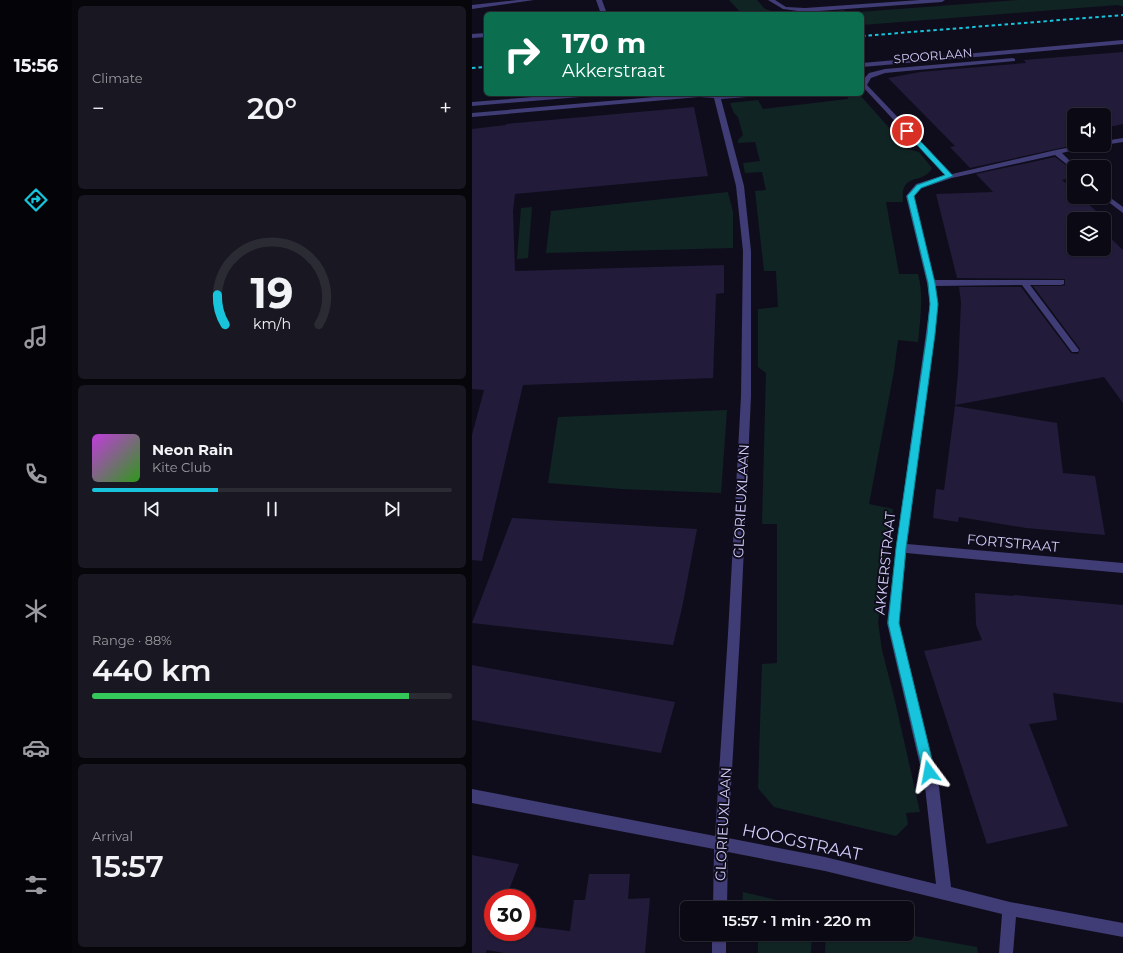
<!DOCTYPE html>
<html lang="en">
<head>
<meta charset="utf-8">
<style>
	body { margin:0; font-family:Montserrat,sans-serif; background:#191822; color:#f1f3f6; height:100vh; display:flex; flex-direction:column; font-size:15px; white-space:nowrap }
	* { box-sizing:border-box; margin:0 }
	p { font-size:13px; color:#9a9aa0 }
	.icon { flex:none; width:22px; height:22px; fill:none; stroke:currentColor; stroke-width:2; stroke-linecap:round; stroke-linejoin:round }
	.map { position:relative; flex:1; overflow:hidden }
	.details { display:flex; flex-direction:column; gap:6px; padding:6px; background:#06060b; width:400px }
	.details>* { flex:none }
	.banner { position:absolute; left:12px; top:12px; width:380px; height:84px; border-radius:6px; box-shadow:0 1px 3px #0004,0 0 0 1px #2b2b34; background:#0b6e4f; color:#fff; overflow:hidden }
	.fabs { position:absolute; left:595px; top:108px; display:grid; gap:8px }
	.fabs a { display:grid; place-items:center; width:44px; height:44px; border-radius:6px; background:#0b0a14; box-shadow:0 1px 3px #0004,0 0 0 1px #2b2b34; font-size:20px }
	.speed { position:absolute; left:12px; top:889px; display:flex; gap:8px; font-size:20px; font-weight:700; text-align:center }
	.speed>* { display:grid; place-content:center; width:52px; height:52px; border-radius:50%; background:#0b0a14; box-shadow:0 1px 3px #0004,0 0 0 1px #2b2b34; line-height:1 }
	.speed .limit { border:6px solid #d22; background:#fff; color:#111 }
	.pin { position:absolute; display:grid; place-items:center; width:34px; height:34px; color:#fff; margin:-17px; border:2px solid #fff; border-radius:50%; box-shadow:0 1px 4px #0007 }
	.me { position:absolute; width:44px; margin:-22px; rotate:347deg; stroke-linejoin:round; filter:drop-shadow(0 0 3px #0008) }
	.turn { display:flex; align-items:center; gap:14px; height:84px; padding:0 12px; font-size:18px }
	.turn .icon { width:52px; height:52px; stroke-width:2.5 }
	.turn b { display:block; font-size:28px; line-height:34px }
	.big { font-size:30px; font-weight:600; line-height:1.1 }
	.details .card { flex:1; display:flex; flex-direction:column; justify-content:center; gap:6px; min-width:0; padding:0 14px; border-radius:6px; background:#191822 }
	.details .dial { align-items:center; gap:0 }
	.dial svg { height:104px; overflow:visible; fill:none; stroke:#2b2b34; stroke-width:7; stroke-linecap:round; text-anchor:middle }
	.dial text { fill:#f1f3f6; stroke:none }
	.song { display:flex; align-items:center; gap:12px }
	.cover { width:48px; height:48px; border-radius:6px; background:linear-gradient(135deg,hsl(290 70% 55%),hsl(110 70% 35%)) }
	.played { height:4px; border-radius:2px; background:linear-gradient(90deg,#17c4db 35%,#2b2b34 35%) }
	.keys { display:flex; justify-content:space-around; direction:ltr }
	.heat { display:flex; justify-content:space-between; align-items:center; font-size:22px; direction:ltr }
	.charge { height:6px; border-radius:3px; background:linear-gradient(90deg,#34c759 88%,#2b2b34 0) }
	.trip { position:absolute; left:208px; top:901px; width:234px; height:40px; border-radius:6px; background:#0b0a14; box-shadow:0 1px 3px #0004,0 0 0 1px #2b2b34; font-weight:600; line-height:40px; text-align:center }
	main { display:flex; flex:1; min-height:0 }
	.menu { display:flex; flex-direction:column; width:72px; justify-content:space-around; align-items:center; background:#040408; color:#9a9aa0 }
	.menu .icon { width:28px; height:28px }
	.menu .current { color:#17c4db }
	.menu b { font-size:18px; color:#f1f3f6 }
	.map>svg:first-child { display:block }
	.green { fill:#112424 }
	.building { fill:#221b3a }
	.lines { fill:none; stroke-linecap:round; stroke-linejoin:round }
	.minor { fill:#403c75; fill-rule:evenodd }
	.rail { stroke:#17c4db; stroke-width:2; stroke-dasharray:3.5 3; stroke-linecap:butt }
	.route { fill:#17c4db; stroke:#0f7f8e }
	.labels { text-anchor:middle; stroke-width:4; stroke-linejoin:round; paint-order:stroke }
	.far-street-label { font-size:12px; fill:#d2ccfa; stroke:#0f0d1b }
	.street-label { font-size:14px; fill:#d2ccfa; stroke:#0f0d1b }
	.near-street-label { font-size:17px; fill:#d2ccfa; stroke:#0f0d1b }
</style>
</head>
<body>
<main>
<nav class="menu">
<b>15:56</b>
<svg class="icon current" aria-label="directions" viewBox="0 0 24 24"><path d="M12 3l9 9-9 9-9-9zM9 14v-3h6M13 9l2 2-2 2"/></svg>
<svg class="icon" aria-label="music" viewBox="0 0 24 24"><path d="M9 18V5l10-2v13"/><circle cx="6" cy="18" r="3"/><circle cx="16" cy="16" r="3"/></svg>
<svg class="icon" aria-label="phone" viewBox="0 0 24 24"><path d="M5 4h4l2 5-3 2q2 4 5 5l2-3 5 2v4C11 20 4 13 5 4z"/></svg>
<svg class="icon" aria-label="climate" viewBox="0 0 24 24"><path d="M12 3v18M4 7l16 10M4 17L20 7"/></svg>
<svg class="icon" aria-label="car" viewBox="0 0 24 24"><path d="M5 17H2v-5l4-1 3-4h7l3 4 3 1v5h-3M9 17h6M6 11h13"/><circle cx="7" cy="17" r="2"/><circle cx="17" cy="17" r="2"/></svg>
<svg class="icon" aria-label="filters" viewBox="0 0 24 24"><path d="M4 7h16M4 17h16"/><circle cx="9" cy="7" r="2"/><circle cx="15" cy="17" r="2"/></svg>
</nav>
<section class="details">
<div class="card"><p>Climate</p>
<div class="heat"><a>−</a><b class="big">20°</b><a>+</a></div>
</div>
<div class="card dial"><svg viewBox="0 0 100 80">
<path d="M14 69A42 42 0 1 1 86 69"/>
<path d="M14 69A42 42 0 0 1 8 46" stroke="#17c4db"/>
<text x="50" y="56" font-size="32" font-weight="700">19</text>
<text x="50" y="72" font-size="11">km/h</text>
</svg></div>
<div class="card">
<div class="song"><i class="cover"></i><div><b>Neon Rain</b><p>Kite Club</p></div></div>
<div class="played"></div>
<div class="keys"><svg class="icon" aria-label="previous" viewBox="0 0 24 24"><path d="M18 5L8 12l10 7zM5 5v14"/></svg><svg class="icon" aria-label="pause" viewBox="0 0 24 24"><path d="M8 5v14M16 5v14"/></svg><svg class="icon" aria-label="next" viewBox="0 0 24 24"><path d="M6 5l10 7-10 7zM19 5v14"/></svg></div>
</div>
<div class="card"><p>Range · 88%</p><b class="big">440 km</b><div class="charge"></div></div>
<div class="card"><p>Arrival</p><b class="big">15:57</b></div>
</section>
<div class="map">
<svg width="651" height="953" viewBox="0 0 651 953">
	<rect width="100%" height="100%" fill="#0f0d1b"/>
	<!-- green -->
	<path class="green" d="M257,0H285L293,9L309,14H270Z
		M547,0H651V6L645,5L390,25V14H334L372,10L374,13Z
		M375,94H387L436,149L447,152L460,168C451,186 428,170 431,202H414L427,274H446C452,297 448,319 446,342L426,340L422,371L397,504L421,509L406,622L410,650L423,701L448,812L434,813L436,824L424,836L302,807L286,788L290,664L305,663V524H290L294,373L286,367V309L306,307L304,271H292L283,191L294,190L290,172L273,173L271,163L288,161L283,142L266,143V140L271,135L266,117L262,113L258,103L286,100L291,109L376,99Z
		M256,192L261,212V248L74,253L79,211Z
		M60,207L56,258L45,259L49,208Z
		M255,410L249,493L150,489L76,483L86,417Z
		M271,892L337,908H270Z
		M284,934H340L339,953H286V936Z
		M354,934H431L505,947L506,953H353Z"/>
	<!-- building -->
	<path class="building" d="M651,52V124L632,128V115H602V145L498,168L478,147L483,146L416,78L448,72L554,63L552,60Z
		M222,107L236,176L43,194L41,211L43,271L252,265V293L244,294L241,378L51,385L10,561L0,560V435L12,390L0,389V129L34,125V124Z
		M583,157L602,171V177L590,180L602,190V197H609L638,224L632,225V219H602V249H632V232L651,250V403L632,377L483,405L486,372L489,302L487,287H549L599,353L606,354L608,349L561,286H589L593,285V279L485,278L464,194L521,192L504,174Z
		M483,406L585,423L591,473L623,476L633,535L554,528L487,517L486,522L461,518L464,489L472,490Z
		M40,518L225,529L210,608L201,645L0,623Z
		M503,593L542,596V595L651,605V703L581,693L585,720L557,724L596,826L515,844L452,651L510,640L504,625Z
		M0,665L203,702L189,753L0,720Z
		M0,855L47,864L34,898H21V932H55V926L98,931L102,900H113L117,874H158L156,899L178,898L173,953H32L15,950L14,953H0Z"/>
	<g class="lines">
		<!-- minor -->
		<path class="minor" d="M46,0H62L0,9V5Z
			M124,0H130L135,14H129Z
			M296,0H303L314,7L333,8L448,0H473L470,2L333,12L311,9Z
			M14,33V37L0,38V34Z
			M651,40V44L390,67V63Z
			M541,58L543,59V61L413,73L399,78L395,85L480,174L584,150L610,145H622L590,153L604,167H602V170L583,155L480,178L450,188L442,196L462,280H592V284L589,285H558L607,350L606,352H600L550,285L463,286L466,304L463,334L435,544L651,563V573L434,553L427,623L467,787L479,887L538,902L651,923V937L544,917L541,953H527L530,914L353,871L256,852L255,908H241L242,849L0,803V789L243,836L256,634L269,396L271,251L264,186L242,98L227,97L0,117V113L217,94H291L288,96L249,99L272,186L279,251V396L268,634L256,838L353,857L464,884L453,787L415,623L424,548L458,304L455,283L434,196L444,184L473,175L390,86V81L397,73L413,69Z
			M98,94H123L120,96L0,106V102Z
			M651,138V142L632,145V141Z
			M632,193L651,207V213L630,197H632Z
			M240,934H254V953H240Z"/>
		<!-- rail -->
		<path class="rail" d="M390,36L651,15
			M0,68L14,67"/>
	</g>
	<!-- route -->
	<path class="route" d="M433,129H437L481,176L449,188L442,196L463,283L466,304L463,334L434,548L427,623L463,772L461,776L457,778L453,776L451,772L416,623L424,548L455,334L458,304L456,283L435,196L445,185L473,175L433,132Z"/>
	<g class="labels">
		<!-- far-street labels -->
		<g class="far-street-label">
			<text transform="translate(461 56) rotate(-5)" y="4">SPOORLAAN</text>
		</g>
		<!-- street labels -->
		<g class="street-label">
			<text transform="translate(269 501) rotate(-87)" y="5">GLORIEUXLAAN</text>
			<text transform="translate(541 543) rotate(5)" y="5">FORTSTRAAT</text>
			<text transform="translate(413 563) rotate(-84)" y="5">AKKERSTRAAT</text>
			<text transform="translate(251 824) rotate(-87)" y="5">GLORIEUXLAAN</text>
		</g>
		<!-- near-street labels -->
		<g class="near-street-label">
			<text transform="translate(330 842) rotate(12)" y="6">HOOGSTRAAT</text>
		</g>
	</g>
</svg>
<div class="fabs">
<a><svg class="icon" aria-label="sound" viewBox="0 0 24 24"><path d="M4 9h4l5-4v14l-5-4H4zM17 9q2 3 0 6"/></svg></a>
<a><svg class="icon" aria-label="search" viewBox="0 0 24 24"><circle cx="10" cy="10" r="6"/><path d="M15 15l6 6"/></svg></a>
<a><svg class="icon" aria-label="layers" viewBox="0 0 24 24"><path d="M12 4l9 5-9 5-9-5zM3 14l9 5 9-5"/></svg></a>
</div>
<div class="speed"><div class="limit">30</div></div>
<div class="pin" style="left:435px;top:131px;background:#d93025"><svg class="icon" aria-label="arrive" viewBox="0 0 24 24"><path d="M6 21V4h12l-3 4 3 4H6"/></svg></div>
<svg class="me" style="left:457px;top:772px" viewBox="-20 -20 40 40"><path d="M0-17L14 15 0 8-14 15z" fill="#17c4db" stroke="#fff" stroke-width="4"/></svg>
<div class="trip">15:57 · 1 min · 220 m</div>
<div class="banner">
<div class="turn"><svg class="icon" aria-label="right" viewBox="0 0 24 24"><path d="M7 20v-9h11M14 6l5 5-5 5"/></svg><div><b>170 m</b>Akkerstraat</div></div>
</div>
</div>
</main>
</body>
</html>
